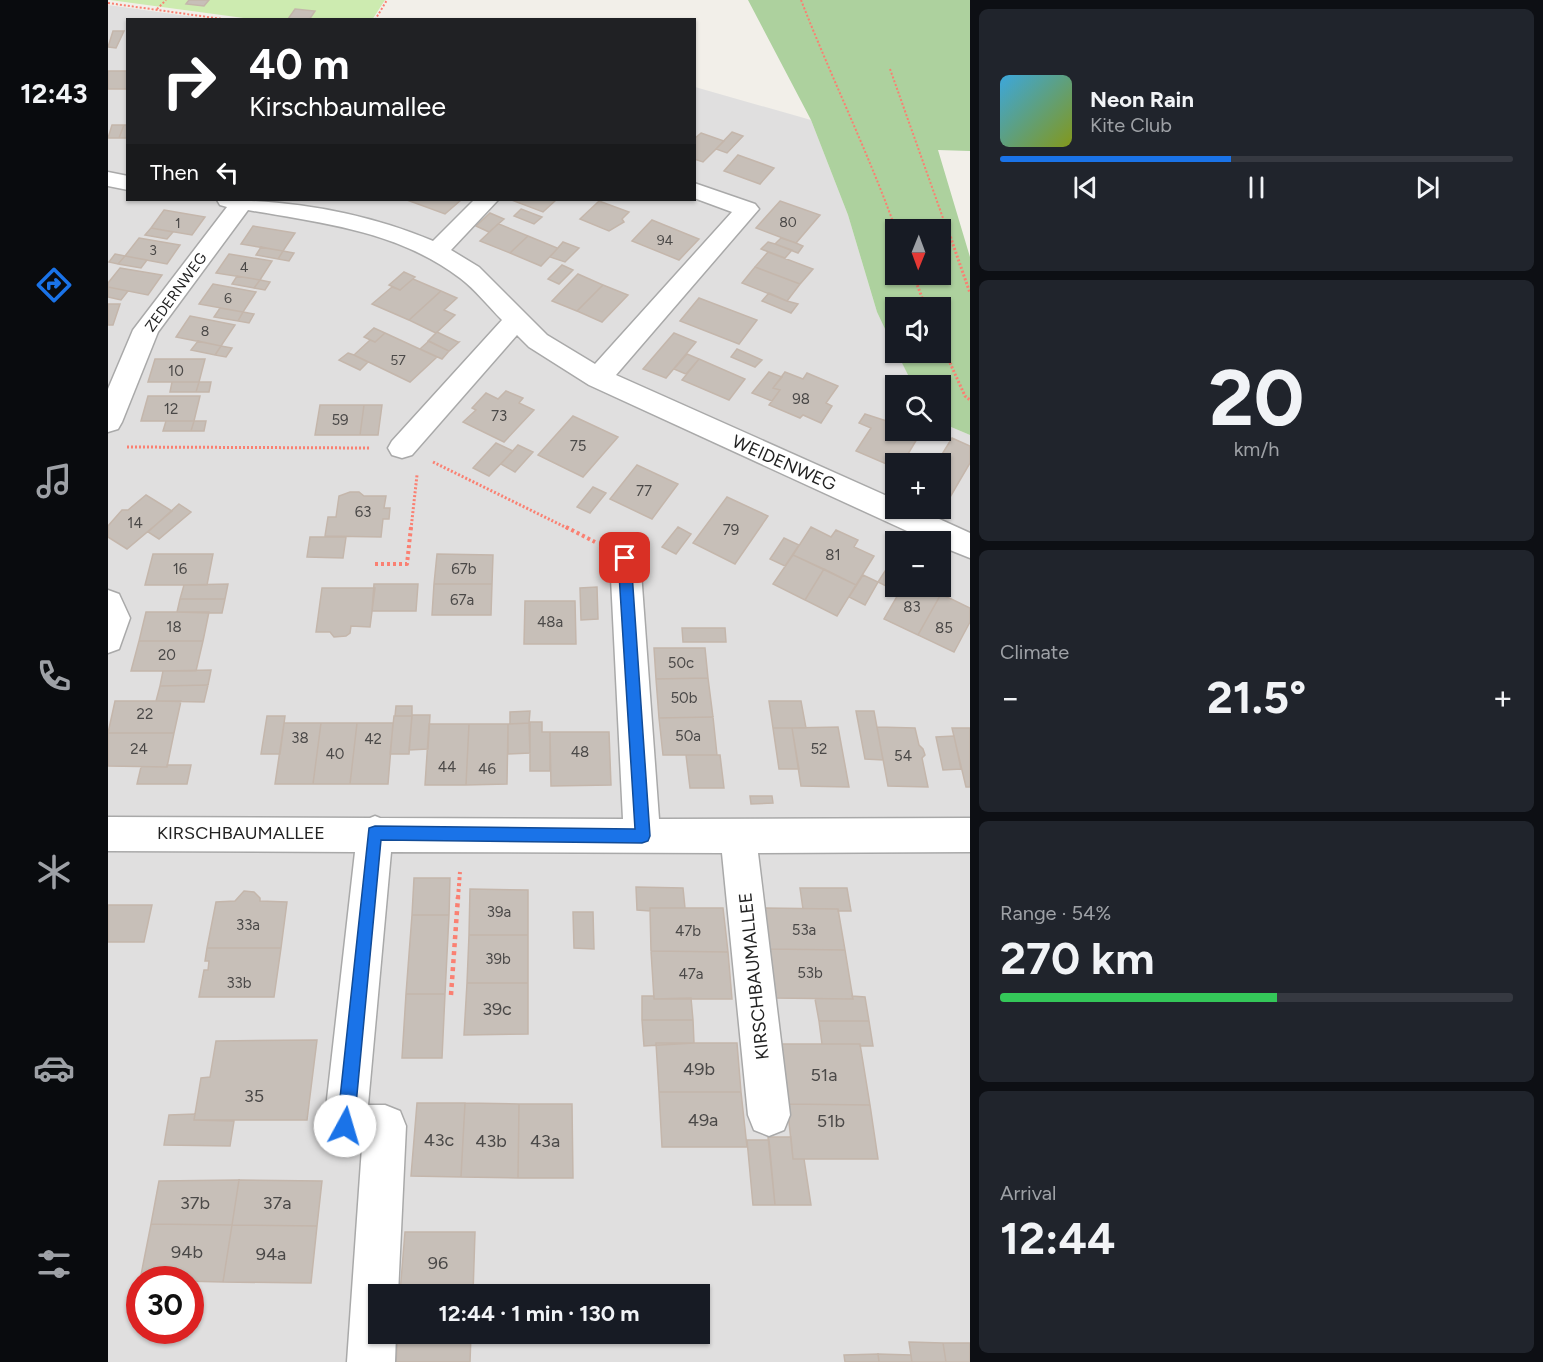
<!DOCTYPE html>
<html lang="en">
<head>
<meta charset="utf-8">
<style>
	body { margin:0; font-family:Figtree,sans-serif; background:#20242c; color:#f1f3f6; height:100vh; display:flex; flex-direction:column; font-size:22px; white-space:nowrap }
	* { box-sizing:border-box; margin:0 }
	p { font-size:20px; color:#9ea1a6 }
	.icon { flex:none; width:33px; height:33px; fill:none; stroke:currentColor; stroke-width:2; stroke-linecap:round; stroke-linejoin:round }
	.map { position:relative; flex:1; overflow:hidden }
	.details { display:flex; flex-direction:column; gap:9px; padding:9px; background:#0d0f14; width:573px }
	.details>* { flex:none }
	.guide { position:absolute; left:18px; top:18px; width:570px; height:183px; border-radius:0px; box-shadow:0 2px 4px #0004; background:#202124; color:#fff; overflow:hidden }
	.needle { width:39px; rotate:181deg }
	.controls { position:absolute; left:777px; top:219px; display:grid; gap:12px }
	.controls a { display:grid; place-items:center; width:66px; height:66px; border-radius:0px; background:#171b24; box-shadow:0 2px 4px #0004; font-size:30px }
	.speed { position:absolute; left:18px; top:1266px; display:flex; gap:12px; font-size:30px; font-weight:700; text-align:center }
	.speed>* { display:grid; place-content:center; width:78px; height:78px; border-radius:50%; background:#171b24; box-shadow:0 2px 4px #0004; line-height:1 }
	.speed .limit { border:9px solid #d22; background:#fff; color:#111 }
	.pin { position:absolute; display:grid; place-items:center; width:51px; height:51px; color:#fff; margin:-26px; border-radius:12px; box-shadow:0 3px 9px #0006 }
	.me { position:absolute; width:66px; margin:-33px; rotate:6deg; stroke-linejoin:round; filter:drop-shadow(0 0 4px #0008) }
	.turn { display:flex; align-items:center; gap:21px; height:126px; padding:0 24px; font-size:27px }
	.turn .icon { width:78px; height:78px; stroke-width:2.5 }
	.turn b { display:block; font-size:42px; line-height:51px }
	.then { display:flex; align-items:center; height:57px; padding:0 24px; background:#0003; gap:12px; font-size:22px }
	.big { font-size:45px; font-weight:700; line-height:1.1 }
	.details .widget { flex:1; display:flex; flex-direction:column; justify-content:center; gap:9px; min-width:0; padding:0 21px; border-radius:9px; background:#20242c }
	.details .dial { align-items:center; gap:0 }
	.dial b { font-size:78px; line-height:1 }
	.song { display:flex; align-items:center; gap:18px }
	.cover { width:72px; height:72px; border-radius:9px; background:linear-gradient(135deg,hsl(200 70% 55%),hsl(70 70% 35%)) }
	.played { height:6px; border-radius:3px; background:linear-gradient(90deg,#1a73e8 45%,#363941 45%) }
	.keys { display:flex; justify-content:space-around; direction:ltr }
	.heat { display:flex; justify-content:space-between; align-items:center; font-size:33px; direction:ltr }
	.charge { height:9px; border-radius:4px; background:linear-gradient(90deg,#34c759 54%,#363941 0) }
	.trip { position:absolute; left:260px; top:1284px; width:342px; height:60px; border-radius:0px; background:#171b24; box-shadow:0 2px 4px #0004; font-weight:700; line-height:60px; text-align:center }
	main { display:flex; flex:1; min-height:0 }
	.tabs { display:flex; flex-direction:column; width:108px; justify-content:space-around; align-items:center; background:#090b0e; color:#9ea1a6 }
	.tabs .icon { width:42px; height:42px }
	.tabs .current { color:#1a73e8 }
	.tabs b { font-size:27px; color:#f1f3f6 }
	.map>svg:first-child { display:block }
	.residential { fill:#e0dfdf; fill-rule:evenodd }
	.grass { fill:#cdebb0 }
	.forest { fill:#add19e; fill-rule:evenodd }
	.building { fill:#c7bfb8; stroke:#c4b6ab; stroke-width:1.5 }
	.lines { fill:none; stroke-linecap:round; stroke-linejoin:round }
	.minor-casing { stroke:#a9a9a9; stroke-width:3 }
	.path-far3 { stroke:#fa8072; stroke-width:2; stroke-dasharray:2 2; stroke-linecap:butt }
	.path-far2 { stroke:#fa8072; stroke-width:3; stroke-dasharray:2 2; stroke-linecap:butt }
	.path-far1 { stroke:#fa8072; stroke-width:4; stroke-dasharray:3 3; stroke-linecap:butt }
	.path { stroke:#fa8072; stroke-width:4.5; stroke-dasharray:4 4; stroke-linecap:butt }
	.minor { fill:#fff; fill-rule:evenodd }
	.route { fill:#1a73e8; stroke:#114b97; stroke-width:1.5 }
	.labels { text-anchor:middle; stroke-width:4.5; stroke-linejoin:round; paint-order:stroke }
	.far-number-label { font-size:14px; fill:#4b4948 }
	.far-street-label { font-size:15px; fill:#222; stroke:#fff }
	.number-label { font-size:15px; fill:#4b4948 }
	.street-label { font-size:18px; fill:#222; stroke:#fff }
	.near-number-label { font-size:18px; fill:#4b4948 }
</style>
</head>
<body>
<main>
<nav class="tabs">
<b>12:43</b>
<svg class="icon current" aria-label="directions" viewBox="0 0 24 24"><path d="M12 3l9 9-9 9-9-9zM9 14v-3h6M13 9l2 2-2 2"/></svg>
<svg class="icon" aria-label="music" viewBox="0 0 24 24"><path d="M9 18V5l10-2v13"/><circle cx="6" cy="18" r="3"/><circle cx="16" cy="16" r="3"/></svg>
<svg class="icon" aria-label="phone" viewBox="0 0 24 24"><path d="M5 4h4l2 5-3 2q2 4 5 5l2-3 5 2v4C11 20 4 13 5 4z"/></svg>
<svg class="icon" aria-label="climate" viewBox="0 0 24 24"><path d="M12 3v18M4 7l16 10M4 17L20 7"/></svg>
<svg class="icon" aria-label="car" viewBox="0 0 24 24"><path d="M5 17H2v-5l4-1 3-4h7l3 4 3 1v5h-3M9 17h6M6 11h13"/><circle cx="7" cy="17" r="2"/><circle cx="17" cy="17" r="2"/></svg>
<svg class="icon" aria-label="filters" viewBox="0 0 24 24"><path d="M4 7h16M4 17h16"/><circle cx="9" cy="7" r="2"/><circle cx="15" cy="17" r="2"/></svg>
</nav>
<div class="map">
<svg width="862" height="1362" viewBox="0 0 862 1362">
	<rect width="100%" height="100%" fill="#f2efe9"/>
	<!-- residential -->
	<path class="residential" d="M0,5L101,19L20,20V200H586L587,87L703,120L740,215L769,312L805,385L788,386V430H832L833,416L843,427L862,435V1362H0ZM788,464H832V508H788ZM788,542H832V586H788ZM32,1280H82V1330H32ZM270,1294H591V1334H270Z"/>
	<!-- grass -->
	<path class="grass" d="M2,0H277L264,20L143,19Z"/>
	<!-- forest -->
	<path class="forest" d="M640,0H862V151L830,150L862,257V435L843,427L833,416L832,386L805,385L789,353L832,352V308H788L787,350L769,312L740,215L703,120ZM788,230H832V274H788Z"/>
	<!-- building -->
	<path class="building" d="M81,0H101L96,6L78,4Z
		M187,9L207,11L201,20L180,19Z
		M5,31H16L8,48L0,47Z
		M0,71H20V89H0Z
		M4,125H16L11,138H0Z
		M16,125H20V138H11Z
		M624,132L635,136L619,153L608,149Z
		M593,133L616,141L595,162L586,159V139Z
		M630,155L666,168L652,184L616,171Z
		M299,200H353L337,214Z
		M408,200H448L435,212L406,201Z
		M491,201L521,212L514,219L516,222L501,231L472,219Z
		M672,201L712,215L688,243L648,228Z
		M413,209L434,217L426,224L406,216Z
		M56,210L97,217L84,235L43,228Z
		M382,213L396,219L381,232L368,226Z
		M544,220L591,239L571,260L524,241Z
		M390,224H391L420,236L402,253L372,241Z
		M145,226L187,233L175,251L133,244Z
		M43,228L65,232L59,239L37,235Z
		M420,236L449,248H450L433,266L402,253Z
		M31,238L72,245L59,264L17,256Z
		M673,238L688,243L695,246L690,253L667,244Z
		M455,242L471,248L457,262L442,257Z
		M660,242L667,244L684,250L677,258L653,249Z
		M153,247L175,251L170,259L148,255Z
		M175,251L186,253L181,261L170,259Z
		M660,252L705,269L692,284L647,267Z
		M7,254L17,256L10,264L1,262Z
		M121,254L164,261L152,280L108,273Z
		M17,256L39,260L33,268L10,264Z
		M454,265L465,270L451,284L440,279Z
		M647,267L692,284L679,301L634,283Z
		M12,268L54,275L40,295L0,287V283Z
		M296,272L307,277L292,290L281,285Z
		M470,274L495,285L469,311L444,301Z
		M129,276L152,280L146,288L124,284Z
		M305,279L333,291L301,320L264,304L284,287L292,290Z
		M152,280L162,282L157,290L146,288Z
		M105,284L148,292L135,312L91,304Z
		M495,285L520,295L494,322L469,311Z
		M0,287L20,291L13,300L0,297Z
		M333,291L349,298L336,310L347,315L328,333L301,320Z
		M661,293L679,301L690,304L683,313L654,301Z
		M591,298L649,320L631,344L572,321Z
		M0,304H12L5,325H0Z
		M112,308L135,312L130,321L106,317Z
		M135,312L146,314L141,323L130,321Z
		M82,316L127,325L113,346L68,337Z
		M266,328L277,333L267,342L256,337Z
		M329,332L350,342H351L341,351L320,341Z
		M277,333L329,357L302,382L246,355L262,340L267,342Z
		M566,333L588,342L558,378L535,369Z
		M90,341L113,346L107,355L83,350Z
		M321,341L341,351L334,359L312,349Z
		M113,346L124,348L118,357L107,355Z
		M629,349L654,360L647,367L623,357Z
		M240,353L246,355L260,362L252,370L231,360Z
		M579,354L591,359L578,374L566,369Z
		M47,359H97L91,382H40Z
		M591,359L637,379L621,400L574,380Z
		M661,372L674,377L665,388L672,390L664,401L644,393Z
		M677,372L695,379L699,373L730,386L718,403L724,406L713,423L695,415L692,418L661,405L672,390L665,388Z
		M64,382H91L88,392H62Z
		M91,382H103L101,392H88Z
		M398,391L415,398L411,403L426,410L396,442L355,422L368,410L364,408L378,393L390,399Z
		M40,396H92L86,421H33Z
		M212,405H256L252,435H207Z
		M256,405H274L270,435H252Z
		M757,414L788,424V430H804L812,434L794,464H788V468L748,451L763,428L751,423Z
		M465,416L510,437L475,477L430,455Z
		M58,421H86L83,431H55Z
		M86,421H98L96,431H83Z
		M844,438L862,446V463L838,504L832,502V464H828Z
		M388,443L405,451L381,476L365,468Z
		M410,445L425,452L407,472L393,464Z
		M529,465L570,484L544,519L502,499Z
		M485,487L498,493L482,513L469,507Z
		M242,492H251L256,496H278L276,508H282L281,519H275L273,537L217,536L220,517H228L231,496Z
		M38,495L64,511L19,549L0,537V526L14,510H20Z
		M619,497L660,516L627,564L585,543Z
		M71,504L83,512L51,539L40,532Z
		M570,527L583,534L568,554L554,547Z
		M703,527L723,537L728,530L750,540L746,547L766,556L748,585L685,555Z
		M202,537H238L235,558L199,557Z
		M676,538L691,545L677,566L662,559Z
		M45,554H105L99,585H37Z
		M329,554L385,555L384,584H326Z
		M685,555L716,569L697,600L665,584Z
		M786,557L788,586L786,590L770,582Z
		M716,569L748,585L729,616L697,600Z
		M755,575L770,582L757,605L741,597Z
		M120,584L117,599H72L76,585Z
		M266,584H310L308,611H264Z
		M326,584H384L383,615H324Z
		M795,586H816L833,594L810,635L776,619Z
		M489,587L490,619L473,620L472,588Z
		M214,588H267L262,627L243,626L242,633L238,636L226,637L222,632H208Z
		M833,594L862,608V622L846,652L810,635Z
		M72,599H117L114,613H101L69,612Z
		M417,601H467L468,644H416Z
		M38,612H101L95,641H31Z
		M574,628H617L618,642H575Z
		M31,641H95L88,671H23Z
		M546,648H597L600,678L548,679Z
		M103,670L100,685L52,686L55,671Z
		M600,678L605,717L551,718L548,679Z
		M100,685L96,702L48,701L52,686Z
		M7,701H73L66,733H0Z
		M661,701H693L698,728H665Z
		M288,706H304V716H287Z
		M422,711L421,723L402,724V712Z
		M748,711H766L775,760L757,759Z
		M304,715H322L320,749L301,750Z
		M159,716H177L172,754H153Z
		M286,716H304L301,754H282Z
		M605,717L609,755H555L551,718Z
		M422,722H434V732H442V771H422Z
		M176,723H213L205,784H167Z
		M213,723H249L242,784H205Z
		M249,723H285L280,784H242Z
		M421,723L422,753L400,754V724Z
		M321,724H361L358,785H317Z
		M361,724H400L399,784L358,785Z
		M730,727L741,787L693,786L684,728Z
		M769,727L807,728L811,745L815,749L817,755L814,758L820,787L780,786Z
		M665,728H684L691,769H671Z
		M844,728H862V787H858Z
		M442,732H501L503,785L443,786Z
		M0,733H66L59,767L0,766Z
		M846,736L853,769L835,770L828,737Z
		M578,755H612L616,788H582Z
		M59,765H83L79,784H29L33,767H59Z
		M642,796H664L665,803L643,804Z
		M306,878H342L341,915H304Z
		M528,887L575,888L577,908H542V911L529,910Z
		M692,888H739L743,911H730V909H695Z
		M362,889L420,890V935H361Z
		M136,891L146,892L152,898V901L179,902L173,948H99L108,902L127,901Z
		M0,905H44L36,942H0Z
		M542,908H615L620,952L543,951Z
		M656,908L730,909L737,950L660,949Z
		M465,912H485L486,949L466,948Z
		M304,915H341L337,994H298Z
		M361,935H420V983H359Z
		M99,948H173L166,997H91L96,970H100L101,961H97Z
		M660,949L737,950L745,999L666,998Z
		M543,951L620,952L624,999H546Z
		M359,983H420V1034L356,1035Z
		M298,994H337L334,1058H294Z
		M534,996H546V999L583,998L585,1020H534Z
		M744,996L757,997L761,1021H711L707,999H745Z
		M534,1020H585L586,1043L536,1046Z
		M711,1021H761L765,1046H752V1044H714Z
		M209,1040L199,1120H86L93,1078L102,1077L108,1041Z
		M548,1043H629L633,1092H551Z
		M672,1044H752L762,1105L679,1104Z
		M551,1092H633L639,1147H554Z
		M309,1103H357L353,1177L303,1176Z
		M357,1103L411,1104L410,1178L353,1177Z
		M411,1104H464L465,1178H410Z
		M679,1104L762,1105L770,1159H685Z
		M87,1114L86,1120L126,1121L122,1146L56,1145L61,1115Z
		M660,1137H683L685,1159H696L703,1205H667Z
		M639,1140H661L667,1205H645Z
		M131,1180L214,1181L209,1226L124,1225Z
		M131,1180L124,1225L43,1224L51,1181Z
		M43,1224L124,1225L115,1282L32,1280Z
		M124,1225L209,1226L203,1283L115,1282Z
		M297,1232H367L365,1294L292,1293Z
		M290,1334H363L362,1362H288Z
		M801,1342L835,1343L838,1362H804Z
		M835,1343H862V1362H838Z
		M770,1354L771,1362H737L736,1355Z
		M770,1354L803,1355L804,1362H771Z"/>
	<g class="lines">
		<defs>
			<path id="minor" d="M0,172L20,176V190L0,186Z
				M586,183L647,204L651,209L508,375L788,500V508H807L862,533V558L832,546V542H823L481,385L421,347L409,335L304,455L294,458L284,455L280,448L284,441L394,320C380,306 367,289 352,278C290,231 214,223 140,210L50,332L14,422L10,429L0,432V389L25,330L119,207L112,205L109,200C182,200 256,212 325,241L366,200H390L343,250L371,267L439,335L487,364L624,212L586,198Z
				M517,546L528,549L532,558L551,819L862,818V852L650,853L682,1115L676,1130L661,1136L646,1130L640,1115L614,853L283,852L260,1105H277L292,1111L298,1126L290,1294H270V1334H288L287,1362H239L254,1147H237L222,1141L216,1126L247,852L0,851V817L262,818L267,816L272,818L515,819L502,558L506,549Z
				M0,590L11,594L22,618L11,649L0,653Z"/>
		</defs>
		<!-- minor casing -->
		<use href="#minor" class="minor-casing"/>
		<!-- path-far3 -->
		<path class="path-far3" d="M693,0C723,77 760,152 788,230
			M0,3L121,20
			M49,9L58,0
			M267,20L279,0
			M782,69L841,235"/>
		<!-- path-far2 -->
		<path class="path-far2" d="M841,233L862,293
			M805,274L818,308
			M832,341L857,396L862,400
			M19,447L263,448
			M325,462L461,529
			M303,529L309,475"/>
		<!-- path-far1 -->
		<path class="path-far1" d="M458,527L487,542
			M267,564H299L303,527
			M350,898L352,872"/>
		<!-- path -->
		<path class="path" d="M343,995L350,897"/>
		<!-- minor -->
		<use href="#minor" class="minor"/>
	</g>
	<!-- route -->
	<path class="route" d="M517,553L523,558L542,836L540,841L534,843L273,840L246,1126L244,1132L237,1134L231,1132L229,1126L261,828L267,826L527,829L510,558Z"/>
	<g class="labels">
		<!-- far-number labels -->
		<g class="far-number-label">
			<text x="680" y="227">80</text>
			<text x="70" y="228">1</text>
			<text x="557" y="245">94</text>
			<text x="45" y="255">3</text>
			<text x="136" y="272">4</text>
			<text x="120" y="303">6</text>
			<text x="97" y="336">8</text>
			<text x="290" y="365">57</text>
		</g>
		<!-- far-street labels -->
		<g class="far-street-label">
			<text transform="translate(68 292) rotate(-54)" y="5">ZEDERNWEG</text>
		</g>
		<!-- number labels -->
		<g class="number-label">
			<text x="68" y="376">10</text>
			<text x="693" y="404">98</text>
			<text x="63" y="414">12</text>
			<text x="391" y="421">73</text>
			<text x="232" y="425">59</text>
			<text x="470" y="451">75</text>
			<text x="536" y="496">77</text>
			<text x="255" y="517">63</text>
			<text x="27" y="528">14</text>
			<text x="623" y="535">79</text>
			<text x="725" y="560">81</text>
			<text x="72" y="574">16</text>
			<text x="356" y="574">67b</text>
			<text x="354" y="605">67a</text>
			<text x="804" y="612">83</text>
			<text x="442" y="627">48a</text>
			<text x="66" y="632">18</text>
			<text x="836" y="633">85</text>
			<text x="59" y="660">20</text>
			<text x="573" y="668">50c</text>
			<text x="576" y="703">50b</text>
			<text x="37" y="719">22</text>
			<text x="580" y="741">50a</text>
			<text x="192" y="743">38</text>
			<text x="265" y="744">42</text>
			<text x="31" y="754">24</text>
			<text x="711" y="754">52</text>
			<text x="472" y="757">48</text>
			<text x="227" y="759">40</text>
			<text x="795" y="761">54</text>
			<text x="339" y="772">44</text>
			<text x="379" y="774">46</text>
			<text x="391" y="917">39a</text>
			<text x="140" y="930">33a</text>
			<text x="696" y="935">53a</text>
			<text x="580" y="936">47b</text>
			<text x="390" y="964">39b</text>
			<text x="702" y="978">53b</text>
			<text x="583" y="979">47a</text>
			<text x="131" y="988">33b</text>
		</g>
		<!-- street labels -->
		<g class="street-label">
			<text transform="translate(676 463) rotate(24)" y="6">WEIDENWEG</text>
			<text x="133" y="839">KIRSCHBAUMALLEE</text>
			<text transform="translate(646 976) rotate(-96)" y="6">KIRSCHBAUMALLEE</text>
		</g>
		<!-- near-number labels -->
		<g class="near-number-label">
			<text x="389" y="1015">39c</text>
			<text x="591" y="1075">49b</text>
			<text x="716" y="1081">51a</text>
			<text x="146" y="1102">35</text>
			<text x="595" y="1126">49a</text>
			<text x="723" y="1127">51b</text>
			<text x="331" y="1146">43c</text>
			<text x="383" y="1147">43b</text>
			<text x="437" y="1147">43a</text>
			<text x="87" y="1209">37b</text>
			<text x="169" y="1209">37a</text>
			<text x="79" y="1258">94b</text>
			<text x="163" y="1260">94a</text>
			<text x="330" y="1269">96</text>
		</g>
	</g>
</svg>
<div class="controls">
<a><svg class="needle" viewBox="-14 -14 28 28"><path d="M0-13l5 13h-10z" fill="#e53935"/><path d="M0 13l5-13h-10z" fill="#9ea1a6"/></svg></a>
<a><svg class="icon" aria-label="sound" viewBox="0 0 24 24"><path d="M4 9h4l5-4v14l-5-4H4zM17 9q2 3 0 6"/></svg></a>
<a><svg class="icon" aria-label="search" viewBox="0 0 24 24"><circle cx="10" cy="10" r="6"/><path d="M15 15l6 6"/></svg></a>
<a>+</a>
<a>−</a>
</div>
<div class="speed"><div class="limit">30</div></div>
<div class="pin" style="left:517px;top:558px;background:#d93025"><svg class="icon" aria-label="arrive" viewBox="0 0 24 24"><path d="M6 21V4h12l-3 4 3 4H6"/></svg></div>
<svg class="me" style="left:237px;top:1126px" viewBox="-20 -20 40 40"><circle r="19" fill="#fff"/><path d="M0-13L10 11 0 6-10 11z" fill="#1a73e8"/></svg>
<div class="trip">12:44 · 1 min · 130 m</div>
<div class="guide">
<div class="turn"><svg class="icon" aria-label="right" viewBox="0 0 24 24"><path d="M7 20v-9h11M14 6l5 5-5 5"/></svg><div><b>40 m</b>Kirschbaumallee</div></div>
<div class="then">Then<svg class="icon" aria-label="left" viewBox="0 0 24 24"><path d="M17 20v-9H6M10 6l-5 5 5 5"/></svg></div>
</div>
</div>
<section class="details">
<div class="widget">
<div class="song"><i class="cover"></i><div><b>Neon Rain</b><p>Kite Club</p></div></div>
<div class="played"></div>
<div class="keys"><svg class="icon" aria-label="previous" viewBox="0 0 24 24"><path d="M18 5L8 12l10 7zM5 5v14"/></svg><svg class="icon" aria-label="pause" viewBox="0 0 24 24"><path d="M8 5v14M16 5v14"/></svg><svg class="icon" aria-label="next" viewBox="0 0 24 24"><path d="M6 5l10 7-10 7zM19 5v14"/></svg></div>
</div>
<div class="widget dial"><b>20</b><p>km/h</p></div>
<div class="widget"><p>Climate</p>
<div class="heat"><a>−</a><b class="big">21.5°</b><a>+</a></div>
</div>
<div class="widget"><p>Range · 54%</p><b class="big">270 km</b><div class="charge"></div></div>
<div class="widget"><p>Arrival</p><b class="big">12:44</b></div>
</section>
</main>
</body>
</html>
